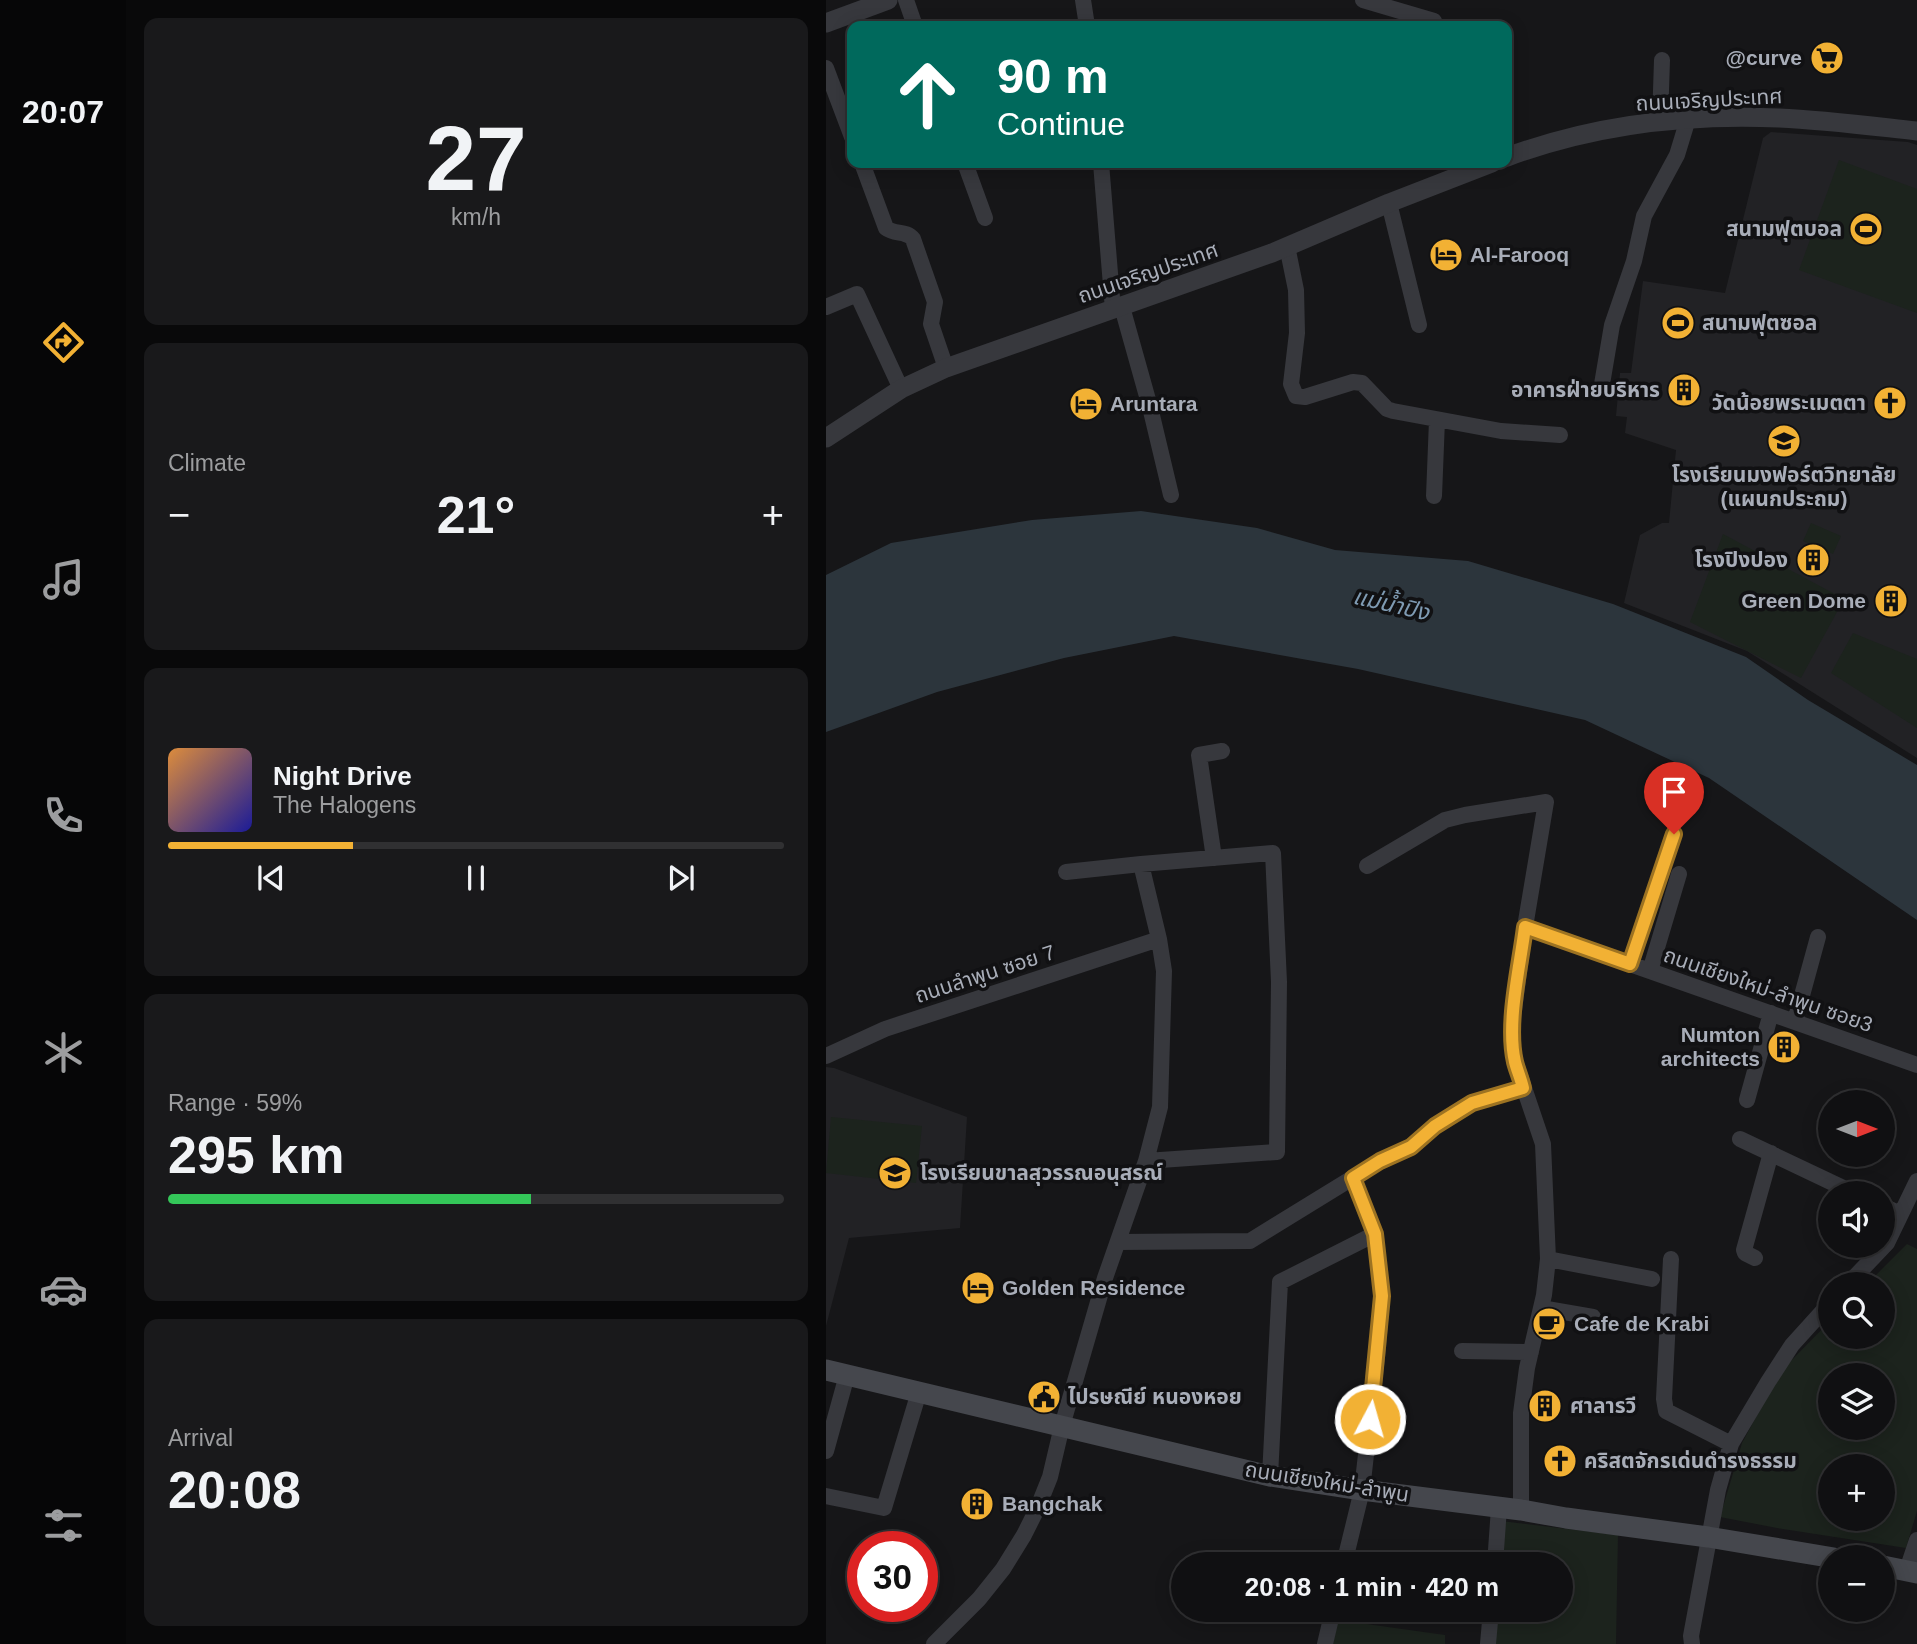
<!DOCTYPE html>
<html lang="en">
<head>
<meta charset="utf-8">
<style>
	body { margin:0; font-family:Helvetica,"Noto Sans Thai",sans-serif; background:#19191b; color:#f1f3f6; height:100vh; display:flex; flex-direction:column; font-size:26px; white-space:nowrap }
	* { box-sizing:border-box; margin:0 }
	p { font-size:23px; color:#9c9d9f }
	.icon { flex:none; width:38px; height:38px; fill:none; stroke:currentColor; stroke-width:2; stroke-linecap:round; stroke-linejoin:round }
	.map { position:relative; flex:1; overflow:hidden }
	.drawer { display:flex; flex-direction:column; gap:18px; padding:18px; background:#09090a; width:700px }
	.drawer>* { flex:none }
	.top-card { position:absolute; left:21px; top:21px; width:665px; height:147px; border-radius:14px; box-shadow:0 4px 18px #0003,0 0 0 2px #303032; background:#00695c; color:#fff; overflow:hidden }
	.needle { width:46px; rotate:90deg }
	.controls { position:absolute; left:992px; top:1090px; display:grid; gap:14px }
	.controls a { display:grid; place-items:center; width:77px; height:77px; border-radius:50%; background:#101012; box-shadow:0 4px 18px #0003,0 0 0 2px #303032; font-size:35px }
	.speed { position:absolute; left:21px; top:1531px; display:flex; gap:14px; font-size:35px; font-weight:700; text-align:center }
	.speed>* { display:grid; place-content:center; width:91px; height:91px; border-radius:50%; background:#101012; box-shadow:0 4px 18px #0003,0 0 0 2px #303032; line-height:1 }
	.speed .limit { border:10px solid #d22; background:#fff; color:#111 }
	.pin { position:absolute; display:grid; place-items:center; width:60px; height:60px; color:#fff; margin:-72px -30px; border-radius:50% 50% 50% 0; rotate:-45deg; box-shadow:0 0 7px #0007 }
	.pin .icon { rotate:45deg }
	.me { position:absolute; width:77px; margin:-38px; rotate:6deg; stroke-linejoin:round; filter:drop-shadow(0 0 5px #0008) }
	.turn { display:flex; align-items:center; gap:24px; height:147px; padding:0 35px; font-size:32px }
	.turn .icon { width:91px; height:91px; stroke-width:2.5 }
	.turn b { display:block; font-size:49px; line-height:60px }
	.big { font-size:52px; font-weight:700; line-height:1.1 }
	.drawer .card { flex:1; display:flex; flex-direction:column; justify-content:center; gap:10px; min-width:0; padding:0 24px; border-radius:14px; background:#19191b }
	.drawer .dial { align-items:center; gap:0 }
	.dial b { font-size:91px; line-height:1 }
	.song { display:flex; align-items:center; gap:21px }
	.cover { width:84px; height:84px; border-radius:10px; background:linear-gradient(135deg,hsl(30 70% 55%),hsl(240 70% 35%)) }
	.played { height:7px; border-radius:4px; background:linear-gradient(90deg,#f2b134 30%,#303032 30%) }
	.keys { display:flex; justify-content:space-around; direction:ltr }
	.heat { display:flex; justify-content:space-between; align-items:center; font-size:38px; direction:ltr }
	.charge { height:10px; border-radius:5px; background:linear-gradient(90deg,#34c759 59%,#303032 0) }
	.trip { position:absolute; left:345px; top:1552px; width:402px; height:70px; border-radius:35px; background:#101012; box-shadow:0 4px 18px #0003,0 0 0 2px #303032; font-weight:700; line-height:70px; text-align:center }
	main { display:flex; flex:1; min-height:0 }
	.dock { display:flex; flex-direction:column; width:126px; justify-content:space-around; align-items:center; background:#060607; color:#9c9d9f }
	.dock .icon { width:49px; height:49px }
	.dock .selected { color:#f2b134 }
	.dock b { font-size:32px; color:#f1f3f6 }
	.map>svg:first-child { display:block }
	.built { fill:#222225 }
	.green { fill:#1c231d; fill-rule:evenodd }
	.water { fill:#2c353c }
	.lines { fill:none; stroke-linecap:round; stroke-linejoin:round }
	.minor { stroke:#37383d; stroke-width:16 }
	.tertiary { stroke:#37383d; stroke-width:19 }
	.secondary { stroke:#45474d; stroke-width:21 }
	.route-casing { stroke:#9d7322; stroke-width:18 }
	.route { stroke:#f2b134; stroke-width:12 }
	.labels { text-anchor:middle; stroke-width:7; stroke-linejoin:round; paint-order:stroke }
	.poi-label { font-size:21px; font-weight:bold; fill:#a8adb8; stroke:#111113; text-anchor:start }
	.street-label { font-size:21px; fill:#a8adb8; stroke:#111113 }
	.water-label { font-size:23px; font-style:italic; fill:#7f9bb3; stroke:#111113 }
</style>
</head>
<body>
<main>
<nav class="dock">
<b>20:07</b>
<svg class="icon selected" aria-label="directions" viewBox="0 0 24 24"><path d="M12 3l9 9-9 9-9-9zM9 14v-3h6M13 9l2 2-2 2"/></svg>
<svg class="icon" aria-label="music" viewBox="0 0 24 24"><path d="M9 18V5l10-2v13"/><circle cx="6" cy="18" r="3"/><circle cx="16" cy="16" r="3"/></svg>
<svg class="icon" aria-label="phone" viewBox="0 0 24 24"><path d="M5 4h4l2 5-3 2q2 4 5 5l2-3 5 2v4C11 20 4 13 5 4z"/></svg>
<svg class="icon" aria-label="climate" viewBox="0 0 24 24"><path d="M12 3v18M4 7l16 10M4 17L20 7"/></svg>
<svg class="icon" aria-label="car" viewBox="0 0 24 24"><path d="M5 17H2v-5l4-1 3-4h7l3 4 3 1v5h-3M9 17h6M6 11h13"/><circle cx="7" cy="17" r="2"/><circle cx="17" cy="17" r="2"/></svg>
<svg class="icon" aria-label="filters" viewBox="0 0 24 24"><path d="M4 7h16M4 17h16"/><circle cx="9" cy="7" r="2"/><circle cx="15" cy="17" r="2"/></svg>
</nav>
<section class="drawer">
<div class="card dial"><b>27</b><p>km/h</p></div>
<div class="card"><p>Climate</p>
<div class="heat"><a>−</a><b class="big">21°</b><a>+</a></div>
</div>
<div class="card">
<div class="song"><i class="cover"></i><div><b>Night Drive</b><p>The Halogens</p></div></div>
<div class="played"></div>
<div class="keys"><svg class="icon" aria-label="previous" viewBox="0 0 24 24"><path d="M18 5L8 12l10 7zM5 5v14"/></svg><svg class="icon" aria-label="pause" viewBox="0 0 24 24"><path d="M8 5v14M16 5v14"/></svg><svg class="icon" aria-label="next" viewBox="0 0 24 24"><path d="M6 5l10 7-10 7zM19 5v14"/></svg></div>
</div>
<div class="card"><p>Range · 59%</p><b class="big">295 km</b><div class="charge"></div></div>
<div class="card"><p>Arrival</p><b class="big">20:08</b></div>
</section>
<div class="map">
<svg width="1091" height="1644" viewBox="0 0 1091 1644">
	<rect width="100%" height="100%" fill="#161618"/>
	<!-- built -->
	<path class="built" d="M945,132L1082,142L1091,145V758L921,651L798,603L814,535L836,523H843L850,450L799,433L801,417L790,416L794,373H805L817,281L899,293L937,138Z
		M0,1067L8,1068L141,1117L134,1228L23,1238L0,1326Z"/>
	<!-- green -->
	<path class="green" d="M1013,160L1091,189V313L973,270Z
		M985,523L1015,536L1007,554L977,541Z
		M897,534L1018,599L975,678L864,622Z
		M1027,633L1091,659V728L1005,673Z
		M5,1117L96,1126L90,1183L0,1173Z
		M1081,1244L1091,1249V1511L1080,1548L951,1528L894,1517L916,1443L955,1371L1004,1321V1337H1057V1284H1041ZM1004,1376H1057V1428H1004ZM1004,1466H1057V1519H1004Z
		M675,1521L792,1535L790,1644H665L668,1610H735V1564H671Z
		M512,1620L619,1635V1644H507Z"/>
	<!-- water -->
	<path class="water" d="M315,511L431,528L509,550L642,561L787,604L920,657L982,700L1091,765V920L883,778L759,720L532,669L348,636L238,658L111,692L0,732V575L65,543L206,520Z"/>
	<g class="lines">
		<!-- minor -->
		<path class="minor" d="M80,0L89,26
			M257,0L261,26
			M537,0L608,21
			M0,68L26,137
			M834,121L836,60
			M36,163L60,228C69,235 80,230 87,239L109,302L105,324L120,368
			M139,163L159,218
			M275,163L287,310
			M563,203L593,325
			M461,246L470,290L471,333L465,384L470,396L479,397L527,382L536,383L561,409L567,411L675,431L734,435
			M0,307L31,294L75,389
			M296,307L324,407L345,495
			M775,390L786,325L808,261L818,216L851,155L862,119
			M608,496L611,420
			M388,858L373,755L396,751
			M541,866L619,820L639,815L720,802L699,927L687,1018L686,1040L689,1061L717,1144L722,1259L718,1295L701,1368L695,1413V1510
			M240,872L315,864L447,853L453,982L451,1152L320,1161
			M699,927L1091,1065
			M804,964L848,834
			M824,971L853,874
			M969,1021L992,937
			M0,1056L59,1029L333,939
			M921,1100L945,1013
			M914,1139L1030,1194
			M527,1178L549,1234
			M1057,1206L1075,1214
			M292,1242L424,1241L554,1161L585,1147L609,1126L646,1103L697,1088
			M929,1258L919,1253L918,1250L945,1153
			M722,1259L826,1279
			M845,1259L838,1399L840,1411L905,1444
			M1022,1284L1061,1243L1091,1181
			M715,1308L767,1317
			M636,1351L705,1352
			M0,1451L21,1375
			M444,1476L454,1282L549,1234L556,1296L552,1348L536,1490L518,1564
			M0,1496L58,1508L93,1392
			M669,1564L673,1508
			M1081,1570L1091,1540
			M108,1644L153,1599L177,1569L198,1535L212,1507L224,1477L236,1426L279,1278L320,1161L334,1107L338,971L333,939L315,864
			M499,1644L507,1610
			M662,1644L665,1610
			M866,1644L865,1636L892,1490L905,1444L942,1382L966,1345L1004,1303"/>
		<!-- tertiary -->
		<path class="tertiary" d="M0,23L62,0
			M681,157C767,125 861,114 953,118C999,120 1045,126 1091,131
			M0,438L75,389L120,368L446,253L563,203L666,163"/>
		<!-- secondary -->
		<path class="secondary" d="M0,1370L444,1476L536,1490L695,1510L740,1518L882,1537L1008,1558
			M1057,1566L1091,1573"/>
	</g>
	<g class="lines">
		<defs>
			<path id="route" d="M544,1419L556,1296L549,1234L527,1178L554,1161L585,1147L609,1126L646,1103L697,1088C695,1079 691,1070 689,1062C680,1023 694,967 699,927L804,964L848,834"/>
		</defs>
		<!-- route casing -->
		<use href="#route" class="route-casing"/>
		<!-- route -->
		<use href="#route" class="route"/>
	</g>
	<!-- icons -->
	<defs>
		<symbol id="supermarket-disc" viewBox="-11 -11 22 22"><circle r="9.5" fill="#f2b134" stroke="#111113"/><path d="M-6-5.5h2.5l.6 2H6L4.5 2H-2.5L-4.4-4H-6ZM-1.5 3.2a1.3 1.3 0 1 0 .1 0ZM3 3.2a1.3 1.3 0 1 0 .1 0Z" fill="#111"/></symbol>
		<symbol id="stadium-disc" viewBox="-11 -11 22 22"><circle r="9.5" fill="#f2b134" stroke="#111113"/><path d="M0-5a6.5 5 0 1 0 0 10a6.5 5 0 1 0 0-10ZM-3.5-1.8h7v3.6h-7Z" fill="#111"/></symbol>
		<symbol id="hotel-disc" viewBox="-11 -11 22 22"><circle r="9.5" fill="#f2b134" stroke="#111113"/><path d="M-6-4.5h1.5V1H6V5H4.5V3h-9V5H-6ZM-4 0a1.8 1.8 0 1 1 3.6 0ZM.5 0V-2.5h3Q6-2.5 6 0Z" fill="#111"/></symbol>
		<symbol id="building-disc" viewBox="-11 -11 22 22"><circle r="9.5" fill="#f2b134" stroke="#111113"/><path d="M-4-6H4V6H1V3H-1V6H-4ZM-2.5-4.3h1.7v1.8h-1.7ZM.8-4.3h1.7v1.8H.8ZM-2.5-1h1.7V.8h-1.7ZM.8-1h1.7V.8H.8Z" fill="#111"/></symbol>
		<symbol id="church-disc" viewBox="-11 -11 22 22"><circle r="9.5" fill="#f2b134" stroke="#111113"/><path d="M-1.2-6h2.4v3.5h3.3v2.4h-3.3V6h-2.4V-.1h-3.3v-2.4h3.3Z" fill="#111"/></symbol>
		<symbol id="school-disc" viewBox="-11 -11 22 22"><circle r="9.5" fill="#f2b134" stroke="#111113"/><path d="M0-5L7-2L0 1L-7-2ZM-4 1L0 2.5L4 1V4Q0 6-4 4Z" fill="#111"/></symbol>
		<symbol id="cafe-disc" viewBox="-11 -11 22 22"><circle r="9.5" fill="#f2b134" stroke="#111113"/><path d="M-5.5-4.5H6V0H3Q3 3.5 0 3.5H-2.5Q-5.5 3.5-5.5 0ZM3-3.2v2h1.7v-2ZM-6 4.5H4V6H-6Z" fill="#111"/></symbol>
		<symbol id="civic-disc" viewBox="-11 -11 22 22"><circle r="9.5" fill="#f2b134" stroke="#111113"/><path d="M-.6-6.5H3V-4.5H.6V-3L4-1V1h2V6H-6V1h2V-1L-.6-3ZM-1.2 2.5V6h2.4V2.5Z" fill="#111"/></symbol>
	</defs>
	<g fill-rule="evenodd">
		<use href="#supermarket-disc" x="982" y="39" width="38" height="38"/>
		<use href="#stadium-disc" x="1021" y="210" width="38" height="38"/>
		<use href="#hotel-disc" x="601" y="236" width="38" height="38"/>
		<use href="#stadium-disc" x="833" y="304" width="38" height="38"/>
		<use href="#building-disc" x="839" y="371" width="38" height="38"/>
		<use href="#church-disc" x="1045" y="384" width="38" height="38"/>
		<use href="#hotel-disc" x="241" y="385" width="38" height="38"/>
		<use href="#school-disc" x="939" y="422" width="38" height="38"/>
		<use href="#building-disc" x="968" y="541" width="38" height="38"/>
		<use href="#building-disc" x="1046" y="582" width="38" height="38"/>
		<use href="#building-disc" x="939" y="1028" width="38" height="38"/>
		<use href="#school-disc" x="50" y="1154" width="38" height="38"/>
		<use href="#hotel-disc" x="133" y="1269" width="38" height="38"/>
		<use href="#cafe-disc" x="704" y="1305" width="38" height="38"/>
		<use href="#civic-disc" x="199" y="1378" width="38" height="38"/>
		<use href="#building-disc" x="700" y="1387" width="38" height="38"/>
		<use href="#church-disc" x="715" y="1442" width="38" height="38"/>
		<use href="#building-disc" x="132" y="1485" width="38" height="38"/>
	</g>
	<g class="labels">
		<!-- poi labels -->
		<g class="poi-label">
			<text x="976" y="65" text-anchor="end">@curve</text>
			<text x="1016" y="236" text-anchor="end">สนามฟุตบอล</text>
			<text x="644" y="262">Al-Farooq</text>
			<text x="876" y="330">สนามฟุตซอล</text>
			<text x="834" y="397" text-anchor="end">อาคารฝ่ายบริหาร</text>
			<text x="1040" y="410" text-anchor="end">วัดน้อยพระเมตตา</text>
			<text x="284" y="411">Aruntara</text>
			<text x="958" y="482" text-anchor="middle">โรงเรียนมงฟอร์ตวิทยาลัย<tspan x="958" dy="24">(แผนกประถม)</tspan></text>
			<text x="962" y="567" text-anchor="end">โรงปิงปอง</text>
			<text x="1040" y="608" text-anchor="end">Green Dome</text>
			<text x="934" y="1042" text-anchor="end">Numton<tspan x="934" dy="24">architects</tspan></text>
			<text x="94" y="1180">โรงเรียนขาลสุวรรณอนุสรณ์</text>
			<text x="176" y="1295">Golden Residence</text>
			<text x="748" y="1331">Cafe de Krabi</text>
			<text x="242" y="1404">ไปรษณีย์ หนองหอย</text>
			<text x="744" y="1413">ศาลารวี</text>
			<text x="758" y="1468">คริสตจักรเด่นดำรงธรรม</text>
			<text x="176" y="1511">Bangchak</text>
		</g>
		<!-- street labels -->
		<g class="street-label">
			<text transform="translate(883 100) rotate(-3)" y="7">ถนนเจริญประเทศ</text>
			<text transform="translate(322 273) rotate(-19)" y="7">ถนนเจริญประเทศ</text>
			<text transform="translate(159 974) rotate(-18)" y="7">ถนนลำพูน ซอย 7</text>
			<text transform="translate(942 990) rotate(19)" y="7">ถนนเชียงใหม่-ลำพูน ซอย3</text>
			<text transform="translate(501 1482) rotate(9)" y="7">ถนนเชียงใหม่-ลำพูน</text>
		</g>
		<!-- water labels -->
		<g class="water-label">
			<text transform="translate(565 604) rotate(13)" y="8">แม่น้ำปิง</text>
		</g>
	</g>
</svg>
<div class="controls">
<a><svg class="needle" viewBox="-14 -14 28 28"><path d="M0-13l5 13h-10z" fill="#e53935"/><path d="M0 13l5-13h-10z" fill="#9c9d9f"/></svg></a>
<a><svg class="icon" aria-label="sound" viewBox="0 0 24 24"><path d="M4 9h4l5-4v14l-5-4H4zM17 9q2 3 0 6"/></svg></a>
<a><svg class="icon" aria-label="search" viewBox="0 0 24 24"><circle cx="10" cy="10" r="6"/><path d="M15 15l6 6"/></svg></a>
<a><svg class="icon" aria-label="layers" viewBox="0 0 24 24"><path d="M12 4l9 5-9 5-9-5zM3 14l9 5 9-5"/></svg></a>
<a>+</a>
<a>−</a>
</div>
<div class="speed"><div class="limit">30</div></div>
<div class="pin" style="left:848px;top:834px;background:#d93025"><svg class="icon" aria-label="arrive" viewBox="0 0 24 24"><path d="M6 21V4h12l-3 4 3 4H6"/></svg></div>
<svg class="me" style="left:544px;top:1419px" viewBox="-20 -20 40 40"><circle r="17" fill="#f2b134" stroke="#fff" stroke-width="3"/><path d="M0-11L8 9 0 5-8 9z" fill="#fff"/></svg>
<div class="trip">20:08 · 1 min · 420 m</div>
<div class="top-card">
<div class="turn"><svg class="icon" aria-label="ahead" viewBox="0 0 24 24"><path d="M12 20V5M6 11l6-6 6 6"/></svg><div><b>90 m</b>Continue</div></div>
</div>
</div>
</main>
</body>
</html>
